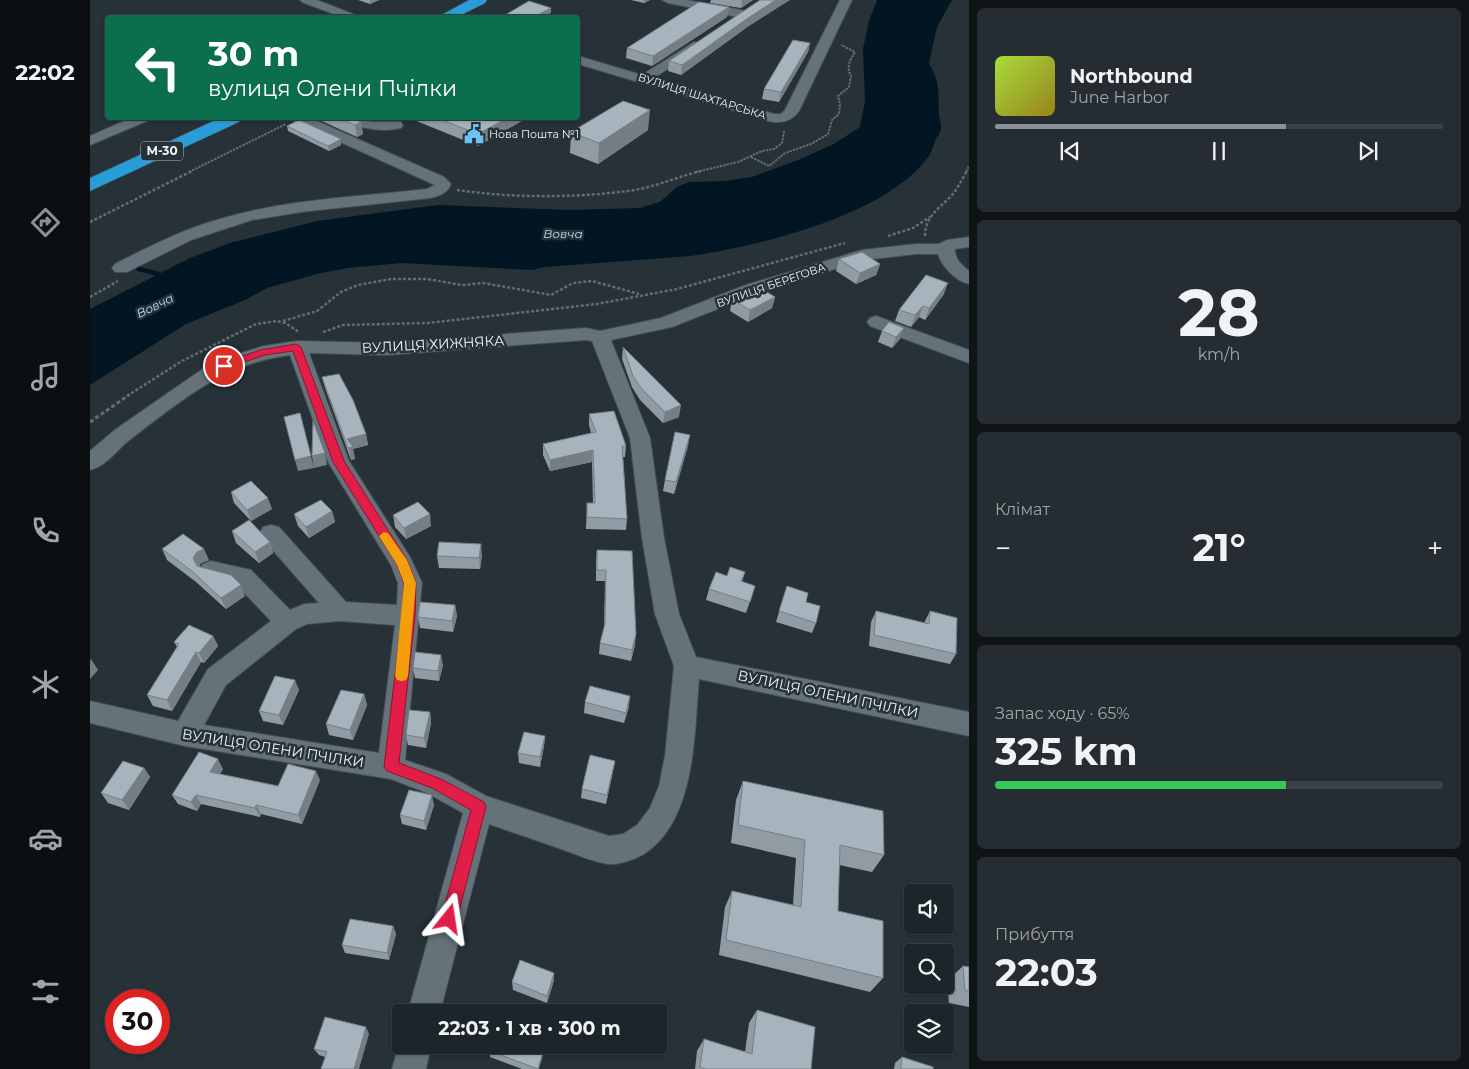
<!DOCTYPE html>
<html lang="uk">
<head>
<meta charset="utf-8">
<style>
	body { margin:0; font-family:Montserrat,sans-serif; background:#252d32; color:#f1f3f6; height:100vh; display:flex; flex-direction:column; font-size:19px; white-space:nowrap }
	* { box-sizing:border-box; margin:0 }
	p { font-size:16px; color:#a0a5a8 }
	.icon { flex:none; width:28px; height:28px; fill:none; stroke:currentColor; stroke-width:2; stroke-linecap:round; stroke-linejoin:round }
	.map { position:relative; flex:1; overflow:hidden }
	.sheet { display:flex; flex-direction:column; gap:8px; padding:8px; background:#0f1417; width:500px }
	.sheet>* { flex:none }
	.hud { position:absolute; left:15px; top:15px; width:475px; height:105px; border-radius:5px; box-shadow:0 1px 4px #0004,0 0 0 1px #3a4247; background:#0b6e4f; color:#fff; overflow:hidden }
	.tools { position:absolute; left:814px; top:884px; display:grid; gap:10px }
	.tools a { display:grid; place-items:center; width:50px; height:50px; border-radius:5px; background:#1c252a; box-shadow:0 1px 4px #0004,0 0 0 1px #3a4247; font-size:25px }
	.speed { position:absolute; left:15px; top:989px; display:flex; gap:10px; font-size:25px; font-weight:700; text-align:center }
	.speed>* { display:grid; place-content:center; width:65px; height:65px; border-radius:50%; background:#1c252a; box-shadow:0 1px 4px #0004,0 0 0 1px #3a4247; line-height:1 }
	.speed .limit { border:8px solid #d22; background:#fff; color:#111 }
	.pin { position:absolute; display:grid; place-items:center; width:42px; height:42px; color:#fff; margin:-21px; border:2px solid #fff; border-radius:50%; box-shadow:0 1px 5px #0007 }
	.me { position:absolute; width:55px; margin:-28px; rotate:15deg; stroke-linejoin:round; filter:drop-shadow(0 0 4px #0008) }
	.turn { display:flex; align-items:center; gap:18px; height:105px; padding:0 20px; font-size:22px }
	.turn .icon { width:65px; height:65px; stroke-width:2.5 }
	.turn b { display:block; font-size:35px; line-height:42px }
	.big { font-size:38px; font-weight:700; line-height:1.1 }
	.sheet .tile { flex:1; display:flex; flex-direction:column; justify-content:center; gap:8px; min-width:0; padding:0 18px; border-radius:8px; background:#252d32 }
	.sheet .dial { align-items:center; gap:0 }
	.dial b { font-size:65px; line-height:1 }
	.song { display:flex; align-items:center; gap:15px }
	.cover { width:60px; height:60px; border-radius:8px; background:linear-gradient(135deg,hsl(80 70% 55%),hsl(50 70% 35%)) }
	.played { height:5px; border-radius:2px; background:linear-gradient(90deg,#8c9099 65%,#3a4247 65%) }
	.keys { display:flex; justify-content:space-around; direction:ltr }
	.heat { display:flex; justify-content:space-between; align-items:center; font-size:28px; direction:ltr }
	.charge { height:8px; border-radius:4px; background:linear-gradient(90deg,#34c759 65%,#3a4247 0) }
	.trip { position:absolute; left:302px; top:1004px; width:275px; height:50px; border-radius:5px; background:#1c252a; box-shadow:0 1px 4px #0004,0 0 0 1px #3a4247; font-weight:700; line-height:50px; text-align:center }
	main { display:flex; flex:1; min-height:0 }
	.dock { display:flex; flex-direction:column; width:90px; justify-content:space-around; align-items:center; background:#0b0f11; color:#a0a5a8 }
	.dock .icon { width:35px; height:35px }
	.dock .on { color:#8c9099 }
	.dock b { font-size:22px; color:#f1f3f6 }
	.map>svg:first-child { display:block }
	.water { fill:#011622 }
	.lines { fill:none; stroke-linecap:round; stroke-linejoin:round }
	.stream { stroke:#011622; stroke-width:4.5 }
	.minor-casing { stroke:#444e53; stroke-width:2 }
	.highway-casing { stroke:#444e53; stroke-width:1 }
	.path-far2 { stroke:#636d73; stroke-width:2; stroke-dasharray:2.5 1; stroke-linecap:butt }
	.path-far1 { stroke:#636d73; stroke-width:2.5; stroke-dasharray:3 2; stroke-linecap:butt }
	.path { stroke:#636d73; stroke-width:3; stroke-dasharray:4 2.5; stroke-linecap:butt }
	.minor { fill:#65727a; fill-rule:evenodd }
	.highway { fill:#299dd7; fill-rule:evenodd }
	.wall { fill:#909ba3 }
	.shaded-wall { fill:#757e84 }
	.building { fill:#a7b4bd; stroke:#757e84 }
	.route { fill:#e11d48; stroke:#92132f }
	.slow { fill:#f59e0b }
	.labels { text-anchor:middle; stroke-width:5; stroke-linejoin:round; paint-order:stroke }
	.far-street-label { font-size:11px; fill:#edf4f9; stroke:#263138 }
	.far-poi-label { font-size:11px; fill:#edf4f9; stroke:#263138; text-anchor:start }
	.shield { fill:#263138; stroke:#b1babf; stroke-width:1 }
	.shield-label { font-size:12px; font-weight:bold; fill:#edf4f9 }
	.far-water-label { font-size:12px; font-style:italic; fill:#b3dcf6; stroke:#263138 }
	.street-label { font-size:14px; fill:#edf4f9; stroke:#263138 }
</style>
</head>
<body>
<main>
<nav class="dock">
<b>22:02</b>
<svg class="icon on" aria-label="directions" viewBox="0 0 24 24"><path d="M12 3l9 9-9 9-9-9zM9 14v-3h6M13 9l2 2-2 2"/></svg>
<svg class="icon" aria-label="music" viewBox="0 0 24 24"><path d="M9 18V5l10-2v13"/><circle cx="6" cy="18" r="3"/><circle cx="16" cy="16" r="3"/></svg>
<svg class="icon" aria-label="phone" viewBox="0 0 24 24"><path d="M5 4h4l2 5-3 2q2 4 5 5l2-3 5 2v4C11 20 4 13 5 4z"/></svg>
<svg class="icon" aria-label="climate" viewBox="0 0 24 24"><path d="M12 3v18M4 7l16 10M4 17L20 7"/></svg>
<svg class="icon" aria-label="car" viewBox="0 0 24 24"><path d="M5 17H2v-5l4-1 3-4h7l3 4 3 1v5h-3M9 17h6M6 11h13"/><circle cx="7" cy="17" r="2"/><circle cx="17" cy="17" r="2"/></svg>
<svg class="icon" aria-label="filters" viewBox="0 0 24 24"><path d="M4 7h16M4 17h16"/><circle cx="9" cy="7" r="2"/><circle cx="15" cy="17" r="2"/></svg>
</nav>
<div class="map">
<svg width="879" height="1069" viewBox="0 0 879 1069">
	<rect width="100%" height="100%" fill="#263138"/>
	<!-- water -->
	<path class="water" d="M787,0H862L847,27L839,63C851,85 848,91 849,114C849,119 852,124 851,129C851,133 847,136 846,139C843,147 841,154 836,160C790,217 671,245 601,256L455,267L442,270L311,263L258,268L227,274L177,288L155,300L96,324L0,385V309L100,258L140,243L227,221L348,205L479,210L549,208L570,202L587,187L599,182L634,181L662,177L708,160L744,144L770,127L775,101L773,49L779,21Z"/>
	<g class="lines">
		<!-- stream -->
		<path class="stream" d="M43,265L49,269L68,274"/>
		<defs>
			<path id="minor" d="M210,0H227L273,18H254L212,2Z
				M572,0H596L652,10L658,14L652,18L578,3Z
				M750,0H762L709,111C701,122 691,124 678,121L488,64V56L552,75L604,42L608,43L610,46L608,49L564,78L684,114H691L695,110Z
				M41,118H59L57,121L0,145V136Z
				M202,118H220L354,177L361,184C358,193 349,196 340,198L211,212L162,220L101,240L37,272H25L22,268L25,264C59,247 93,229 130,219C197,199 268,197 337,189L345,185L204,121Z
				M252,118H270L282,122H311L313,125L311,128C290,133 273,128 254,121Z
				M879,237V247L865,249C865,260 871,264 879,271V284C866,281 852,267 848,254H826L774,260L668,293L582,327L521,340L560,438L574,538L589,614L606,657L879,712V736L609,679C604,735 606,820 554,854C544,860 529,865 518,864C503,862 488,855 474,850C449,841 424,833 399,824L350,1012H318L373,813L337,793L301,779L95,746L0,723V701L88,721L118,669L181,621L146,584L113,576L109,570L113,564L121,561L161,570L200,610L214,604L229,603L173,539L170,533L173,527L181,525L189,527L256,602L307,605L308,583L301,565L238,462L200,355C135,363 93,399 42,438C28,448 17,466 0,470V451L26,429L114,368L141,356L174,346L207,341L296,343L496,328L510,331L571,318L656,285L772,250L826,244H849L857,240ZM496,340L502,341L540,438L552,538L565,614L584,666L575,756L569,786L560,808L547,825L533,834L519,836L396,796L356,774L315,760L332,583L320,557L259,461L219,353L296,355ZM250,621L305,625L289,753L114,725L136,685L206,629L217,624Z
				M786,316L879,350V363L780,326L777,322L780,318Z
				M311,1038V1045H341L336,1069H302Z"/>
			<path id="highway" d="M379,0H397L395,3L365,18H346Z
				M130,118H152L149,122L0,191V178Z"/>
		</defs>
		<!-- minor casing -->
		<use href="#minor" class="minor-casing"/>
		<!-- highway casing -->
		<use href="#highway" class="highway-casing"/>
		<!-- path-far2 -->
		<path class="path-far2" d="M661,157L679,166L695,153L721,144L738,134L742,120L749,114L750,104L748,96L759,87L761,76C756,67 760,60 765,52L751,45
			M99,172L196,124
			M606,172L648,162L672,151L684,149L692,143L694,131
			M876,172L879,166"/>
		<!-- path-far1 -->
		<path class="path-far1" d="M367,190C422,198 483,198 538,191C563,188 586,177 611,171
			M0,222L102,171
			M798,236L823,228L840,217
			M835,236C835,216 850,208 862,195C868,188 872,179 877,171
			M0,297L28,281
			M193,321L227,311L251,292L268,285L301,279H337L372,285L393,283L461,295L483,283L502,281L549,294
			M233,332L253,325L338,323L507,304L587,289L755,243
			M37,396L92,361L166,324L187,321L195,323L209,332"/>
		<!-- path -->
		<path class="path" d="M0,422L39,395"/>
		<!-- minor -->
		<use href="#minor" class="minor"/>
		<!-- highway -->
		<use href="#highway" class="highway"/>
	</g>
	<!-- wall -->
	<path class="wall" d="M268,0H289L280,4Z
		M541,0H560L554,3Z
		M621,0H663L651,8L620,3Z
		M639,7L637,17L562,66L536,58L537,48Z
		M656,28L591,75L578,71L579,61Z
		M720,43L718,52L689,102L672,99L674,89Z
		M225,118H265L266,120L271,122L273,134L267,137Z
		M274,118H286L281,120Z
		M319,118H437L388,146Z
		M197,126L251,139V145L239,151L198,131Z
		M558,130L508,164L480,153L481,132Z
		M749,259L790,264L786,275L766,284L746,271Z
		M854,294L835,320L829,317L821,327L805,321L809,310Z
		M685,297L682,308L658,322L640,311L642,299Z
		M799,322L810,339L802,348L788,342L792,331Z
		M533,347L589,417L573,423L550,400L542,387L532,359Z
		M232,377L276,434L278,445L263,449L265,459L261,460L235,388Z
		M499,414L536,446L535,457H533L537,519L536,530L496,529L497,503H503L502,462L460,471L453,455V444L501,433L499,425Z
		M598,446L584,494L573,491L575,480Z
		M141,492L182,509L161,521L144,503Z
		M242,511L245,522L219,538L208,526L204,514Z
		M303,515L341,526L316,539L305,527Z
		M142,531L180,542L183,553L169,563L146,543Z
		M72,549L119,560L111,563L109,567L155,596L136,609L106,582L77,560Z
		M507,550L542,551L545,645L541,661L509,654L510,643L514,628L515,581H506V561Z
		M392,555L390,569L349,568L347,556Z
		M655,572L652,582L665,586L656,613L616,600L619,589L637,576Z
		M697,586L716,602L726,623L722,633L686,622Z
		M365,605L367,616L363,632L330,628L328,617Z
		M786,611L834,623L840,611L866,654L860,664L779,646L781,622Z
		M123,636L128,646L114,663L111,662L82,711L63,706L57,695L87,647L84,642Z
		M353,665L349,681L325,678L323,668Z
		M209,690L193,725L173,721L169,711Z
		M274,694L277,705L263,740L239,735L236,724Z
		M495,702L539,707L534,723L494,713Z
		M340,712L341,723L336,748L318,745L316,735Z
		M455,736L454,746L450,767L429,763L428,753Z
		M54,768L60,777L39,810L18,803L11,793Z
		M133,769L130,774L188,786L230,780L212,824L171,814L170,817L111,804L107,811L88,804L82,795Z
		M523,771L516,804L491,798L492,789Z
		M653,781L794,855L782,872L749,865L748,911L793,978L780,992L629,955L635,907L642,891L703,905L706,858L641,843L646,800Z
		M344,805L336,830L312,824L310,815Z
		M303,926L306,934L299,960L255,953L252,945Z
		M873,966L879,967V1007L859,1003L857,981Z
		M464,973V980L457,1003L423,990L422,982Z
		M667,1010L721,1069H605L607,1051L614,1039L655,1052L659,1023Z
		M279,1034L235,1057L229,1055L224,1049Z
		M400,1051L449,1069H432L400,1057Z
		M812,1057L843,1069H804L805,1063Z"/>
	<!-- shaded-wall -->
	<path class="shaded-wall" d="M280,0H289L280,4Z
		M554,0H560L554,3Z
		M652,0H663L651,8Z
		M686,0H700L656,28L591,75L592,65L658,18Z
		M639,7L637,17L562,66L563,56Z
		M461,8V13L451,18H442Z
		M720,43L718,52L689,102L691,92Z
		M560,110L558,130L508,164L509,143Z
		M262,118H265L266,124L271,122L273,134L267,137L265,125L262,123Z
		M417,118H437L388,146V134Z
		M251,139V145L239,151L238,146Z
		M790,264L786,275L766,284L770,273Z
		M858,283L854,294L835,320L839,308Z
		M685,297L682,308L658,322L660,310Z
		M833,306L829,317L821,327L825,315Z
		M814,328L810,339L802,348L806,337Z
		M591,405L589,417L573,423L575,412Z
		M276,434L278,445L263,449L265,459L261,460L257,439Z
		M600,435L598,446L584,494L586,482Z
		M503,450L502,462L460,471V460Z
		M235,453L237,465L224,468L222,456Z
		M221,456L224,468L208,471L205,460Z
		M178,498L182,509L161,521L157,510Z
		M242,511L245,522L219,538L216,527Z
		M340,514L341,526L316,539L314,528Z
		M180,542L183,553L169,563L165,552Z
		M391,544L392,555L390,569L389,558Z
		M114,549L119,560L111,563L107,569L103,558L107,552Z
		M151,585L155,596L136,609L131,598Z
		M365,605L367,616L363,632L362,621Z
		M546,634L545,645L541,661L542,650Z
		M123,636L128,646L114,663L109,653Z
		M106,652L111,662L82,711L77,700Z
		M351,655L353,665L349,681L348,671Z
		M1,659L8,670L0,679V661Z
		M205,680L209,690L193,725L189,715Z
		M274,694L277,705L263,740L260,730Z
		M540,696L539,707L534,723L536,713Z
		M340,712L341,723L336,748L334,738Z
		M455,736L454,746L450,767V757Z
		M128,759L133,769L125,782L120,772Z
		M525,761L523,771L516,804L517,795Z
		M54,768L60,777L39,810L32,800Z
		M226,771L230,780L212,824L208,815Z
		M106,795L111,804L107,811L101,802Z
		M342,795L344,805L336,830L334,821Z
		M166,805L171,814L170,817L165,808Z
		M303,926L306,934L299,960L297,953Z
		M464,973V980L457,1003V996Z
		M276,1027L279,1034L269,1069H264Z
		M455,1045H456L449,1069H448Z"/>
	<!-- building -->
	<path class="building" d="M670,0H686L658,18L592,65L579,61Z
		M439,1L461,8L442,18H410Z
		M609,2L639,7L563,56L537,48Z
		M703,40L720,43L691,92L674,89Z
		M533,101L560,110L509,143L481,132Z
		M248,118H262H261L271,122L265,125Z
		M347,118H417L388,134Z
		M209,120L251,139L238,146L197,126Z
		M772,252L790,264L770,273L749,259Z
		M836,275L858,283L839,308L833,306L825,315L809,310Z
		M667,286L685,297L660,310L642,299Z
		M799,322L814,328L806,337L792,331Z
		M533,347L591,405L575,412L551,388L543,376Z
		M249,374L263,400L276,434L257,439L263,447L258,448L232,377Z
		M524,411L536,446H532L537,519L497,517V503H505L503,450L460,460L453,444L506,432L499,414Z
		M210,413L221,456L205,460L194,417Z
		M223,421L235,453L222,456Z
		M585,432L600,435L586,482L575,480Z
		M161,481L178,498L157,510L141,492Z
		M231,500L242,511L216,527L204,514Z
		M328,502L340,514L314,528L303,515Z
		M159,520L180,542L165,552L142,531Z
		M93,534L114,549L107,552L103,558L107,566L141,575L151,585L131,598L102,571L72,549Z
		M349,542L391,544L389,558L347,556Z
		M507,550L542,551L546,634L542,650L510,643L515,624L516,570H507Z
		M640,567L655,572L651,581L665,586L660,602L619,589L626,572L637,576Z
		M697,586L718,593L716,602L730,606L726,623L689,611Z
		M330,602L365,605L362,621L328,617Z
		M786,611L839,624L840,611L867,618L866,654L784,635Z
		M99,625L123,636L109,653L106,652L77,700L57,695L89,644L84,642Z
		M325,652L351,655L348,671L323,668Z
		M185,676L205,680L189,715L169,711Z
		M500,686L540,696L536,713L495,702Z
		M251,690L274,694L260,730L236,724Z
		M319,710L340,712L334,738L316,735Z
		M434,732L455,736L450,757L428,753Z
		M109,752L128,759L120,772L188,786L198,764L226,771L208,815L166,805L165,808L106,795L101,802L82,795Z
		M500,755L525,761L517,795L492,789Z
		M33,761L54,768L32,800L11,793Z
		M653,781L793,811L794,855L750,845L748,911L793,921V978L636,940L642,891L711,907L715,840L648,825Z
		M319,790L342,795L334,821L310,815Z
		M260,919L303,926L297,953L252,945Z
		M430,960L464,973L457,996L422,982Z
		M873,966L879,967V991L875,990Z
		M667,1010L725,1027L721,1069H615L610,1067L614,1039L662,1054Z
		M235,1017L276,1027L264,1069H231L237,1052L224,1049Z
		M402,1045H455L448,1069L400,1051Z
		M812,1057L843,1067V1069H811Z"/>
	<!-- route -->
	<path class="route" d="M206,344L211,347L254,461L317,560L326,583L325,616L309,763L351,779L394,802L396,807L367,919L364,924L359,927L353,924L351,919L381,810L342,788L297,771L294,767L312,616L314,583L307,565L243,462L203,351L175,355L134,369L130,366L131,364L170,350Z"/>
	<!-- slow -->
	<path class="slow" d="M294,532L298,533L317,560L326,583L318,676L316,680L312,681L307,680L305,676L314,583L307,565L289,536Z"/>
	<!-- icons -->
	<defs>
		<symbol id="civic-bare" viewBox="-9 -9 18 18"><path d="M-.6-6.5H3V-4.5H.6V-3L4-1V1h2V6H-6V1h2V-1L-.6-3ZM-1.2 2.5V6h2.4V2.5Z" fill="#6ec2f3" stroke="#263138" stroke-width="2.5" paint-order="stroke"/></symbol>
	</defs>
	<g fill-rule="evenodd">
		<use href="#civic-bare" x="370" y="120" width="28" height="28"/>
	</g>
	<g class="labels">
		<!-- far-street labels -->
		<g class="far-street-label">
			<text transform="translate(612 96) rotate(17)" y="4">ВУЛИЦЯ ШАХТАРСЬКА</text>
			<text transform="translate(681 285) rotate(-19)" y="4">ВУЛИЦЯ БЕРЕГОВА</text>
		</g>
		<!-- far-poi labels -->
		<g class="far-poi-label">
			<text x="399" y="138">Нова Пошта №1</text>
		</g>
		<!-- shield labels -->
		<rect class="shield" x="51" y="141.5" width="42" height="19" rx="4"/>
		<g class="shield-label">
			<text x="72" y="155">М-30</text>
		</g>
		<!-- far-water labels -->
		<g class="far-water-label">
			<text x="473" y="238">Вовча</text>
			<text transform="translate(65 306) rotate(-26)" y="4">Вовча</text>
		</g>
		<!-- street labels -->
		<g class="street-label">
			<text transform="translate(343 344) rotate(-3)" y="5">ВУЛИЦЯ ХИЖНЯКА</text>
			<text transform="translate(738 694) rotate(12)" y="5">ВУЛИЦЯ ОЛЕНИ ПЧІЛКИ</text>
			<text transform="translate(183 748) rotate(9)" y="5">ВУЛИЦЯ ОЛЕНИ ПЧІЛКИ</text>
		</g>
	</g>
</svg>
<div class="tools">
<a><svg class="icon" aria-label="sound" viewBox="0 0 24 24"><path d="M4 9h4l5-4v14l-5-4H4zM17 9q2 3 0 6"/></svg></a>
<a><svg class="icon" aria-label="search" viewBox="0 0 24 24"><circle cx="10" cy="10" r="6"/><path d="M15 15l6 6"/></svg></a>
<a><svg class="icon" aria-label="layers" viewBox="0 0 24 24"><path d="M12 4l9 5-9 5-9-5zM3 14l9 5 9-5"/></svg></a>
</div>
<div class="speed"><div class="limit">30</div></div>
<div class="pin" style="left:134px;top:366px;background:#d93025"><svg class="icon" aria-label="arrive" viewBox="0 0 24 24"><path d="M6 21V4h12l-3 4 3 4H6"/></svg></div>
<svg class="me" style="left:359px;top:919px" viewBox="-20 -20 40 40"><path d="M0-17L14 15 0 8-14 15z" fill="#e11d48" stroke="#fff" stroke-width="4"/></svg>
<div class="trip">22:03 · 1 хв · 300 m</div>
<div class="hud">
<div class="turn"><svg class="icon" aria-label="left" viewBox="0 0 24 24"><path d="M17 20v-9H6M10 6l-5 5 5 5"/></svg><div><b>30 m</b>вулиця Олени Пчілки</div></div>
</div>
</div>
<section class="sheet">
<div class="tile">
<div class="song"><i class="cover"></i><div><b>Northbound</b><p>June Harbor</p></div></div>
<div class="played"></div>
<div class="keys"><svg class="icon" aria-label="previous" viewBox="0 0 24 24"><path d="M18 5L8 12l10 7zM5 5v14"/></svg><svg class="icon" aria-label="pause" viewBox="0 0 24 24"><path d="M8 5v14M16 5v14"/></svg><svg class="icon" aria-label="next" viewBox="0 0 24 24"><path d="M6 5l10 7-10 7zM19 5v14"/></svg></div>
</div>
<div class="tile dial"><b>28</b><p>km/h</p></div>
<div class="tile"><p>Клімат</p>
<div class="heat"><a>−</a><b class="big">21°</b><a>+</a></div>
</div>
<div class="tile"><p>Запас ходу · 65%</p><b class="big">325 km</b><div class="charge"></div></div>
<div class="tile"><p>Прибуття</p><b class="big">22:03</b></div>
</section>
</main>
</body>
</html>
